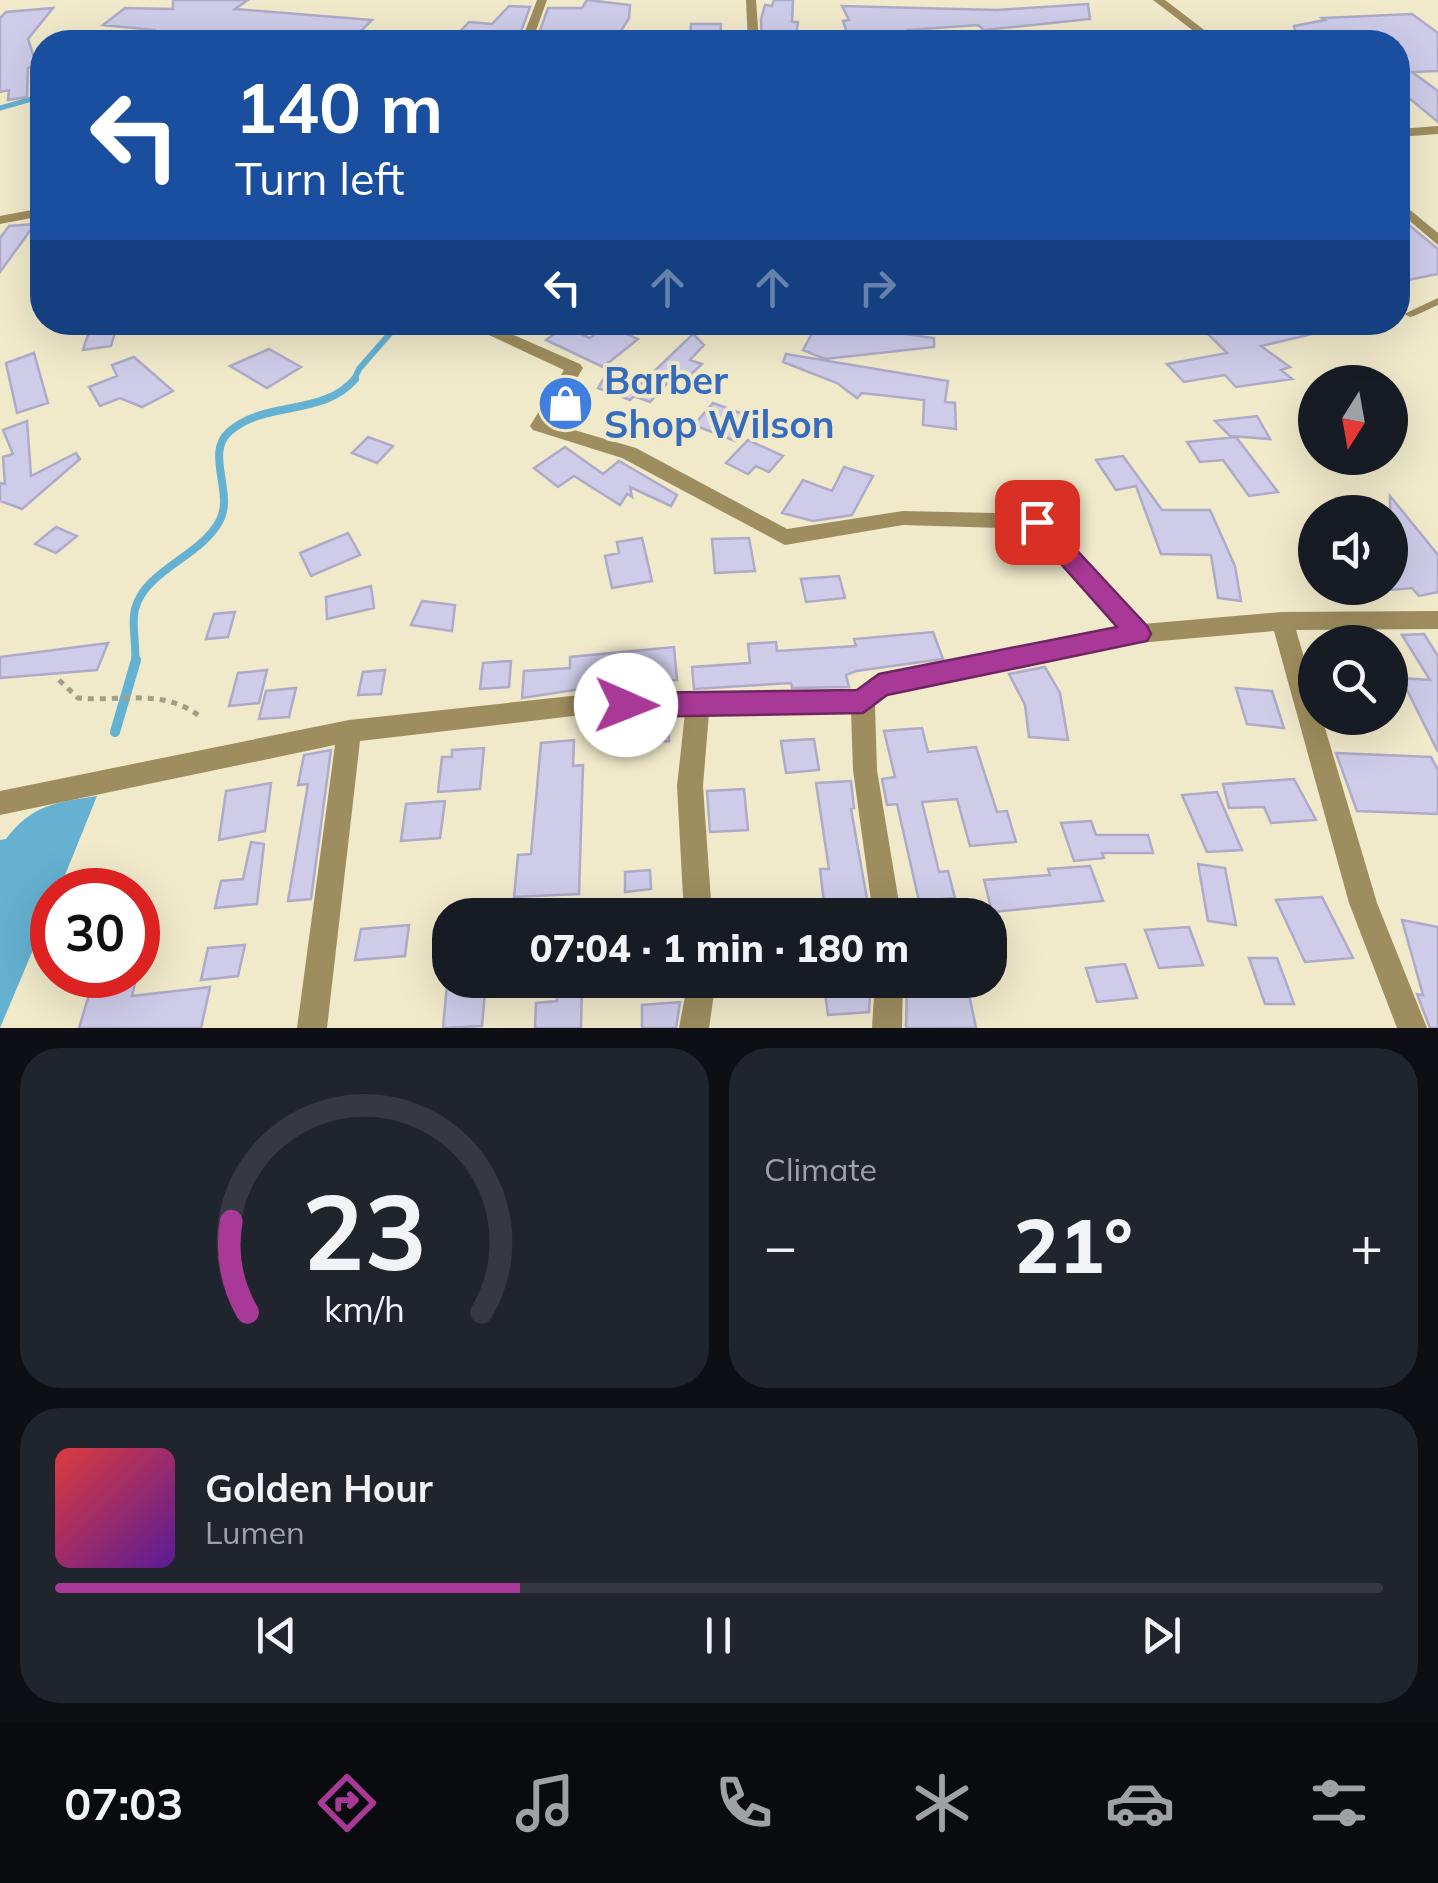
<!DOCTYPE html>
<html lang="en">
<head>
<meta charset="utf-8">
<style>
	body { margin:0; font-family:Mulish,sans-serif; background:#20242c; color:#f1f3f6; height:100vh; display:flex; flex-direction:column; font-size:38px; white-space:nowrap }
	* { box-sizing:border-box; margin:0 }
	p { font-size:32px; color:#9ea1a6 }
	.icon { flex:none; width:55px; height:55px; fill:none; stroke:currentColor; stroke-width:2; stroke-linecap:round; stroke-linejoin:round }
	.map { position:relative; height:1028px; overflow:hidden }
	.side { display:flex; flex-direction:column; gap:20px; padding:20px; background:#0d0f14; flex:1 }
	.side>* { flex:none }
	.banner { position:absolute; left:30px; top:30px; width:1380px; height:305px; border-radius:40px; box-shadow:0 10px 40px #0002; background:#1a4fa0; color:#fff; overflow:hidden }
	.needle { width:65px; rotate:191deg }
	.buttons { position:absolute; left:1298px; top:365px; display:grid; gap:20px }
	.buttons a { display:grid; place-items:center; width:110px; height:110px; border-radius:50%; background:#171b24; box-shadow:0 10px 40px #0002; font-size:50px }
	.speed { position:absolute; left:30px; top:868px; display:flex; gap:20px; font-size:50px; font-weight:700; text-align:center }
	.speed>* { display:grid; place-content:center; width:130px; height:130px; border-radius:50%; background:#171b24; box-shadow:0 10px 40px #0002; line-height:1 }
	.speed .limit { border:15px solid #d22; background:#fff; color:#111 }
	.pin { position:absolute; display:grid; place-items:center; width:85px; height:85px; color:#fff; margin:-42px; border-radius:20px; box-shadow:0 5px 15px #0006 }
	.me { position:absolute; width:110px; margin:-55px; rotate:91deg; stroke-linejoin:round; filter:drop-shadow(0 0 8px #0008) }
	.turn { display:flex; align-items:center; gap:35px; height:210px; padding:0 40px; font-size:45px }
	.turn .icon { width:130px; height:130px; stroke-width:2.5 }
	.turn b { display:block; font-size:70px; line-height:85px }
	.lanes { display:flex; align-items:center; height:95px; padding:0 40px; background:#0003; justify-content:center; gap:50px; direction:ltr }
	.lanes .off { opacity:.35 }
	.big { font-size:75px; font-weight:800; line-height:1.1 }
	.side .tile { flex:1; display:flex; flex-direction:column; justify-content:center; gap:15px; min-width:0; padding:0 35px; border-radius:40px; background:#20242c }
	.side .dial { align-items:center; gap:0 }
	.dial svg { height:260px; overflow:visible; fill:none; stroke:#363941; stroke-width:7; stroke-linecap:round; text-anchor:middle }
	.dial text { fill:#f1f3f6; stroke:none }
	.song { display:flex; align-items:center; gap:30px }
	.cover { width:120px; height:120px; border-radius:15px; background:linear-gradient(135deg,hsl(0 70% 55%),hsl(270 70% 35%)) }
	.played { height:10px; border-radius:5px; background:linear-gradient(90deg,#a93996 35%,#363941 35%) }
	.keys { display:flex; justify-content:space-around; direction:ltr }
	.heat { display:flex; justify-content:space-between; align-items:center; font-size:55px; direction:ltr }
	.side .tiles { flex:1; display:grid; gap:20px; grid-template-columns:1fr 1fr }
	.tile:last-child { grid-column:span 2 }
	.trip { position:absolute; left:432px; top:898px; width:575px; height:100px; border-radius:40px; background:#171b24; box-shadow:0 10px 40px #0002; font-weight:800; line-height:100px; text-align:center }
	.menu { display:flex; height:160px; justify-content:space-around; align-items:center; background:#090b0e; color:#9ea1a6 }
	.menu .icon { width:70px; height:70px }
	.menu .current { color:#a93996 }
	.menu b { font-size:45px; color:#f1f3f6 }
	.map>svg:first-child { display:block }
	.water { fill:#65b1d1 }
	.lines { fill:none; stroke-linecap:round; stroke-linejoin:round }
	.stream-far3 { stroke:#65b1d1; stroke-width:5 }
	.stream-far2 { stroke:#65b1d1; stroke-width:6 }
	.stream-far1 { stroke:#65b1d1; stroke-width:8 }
	.stream { stroke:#65b1d1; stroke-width:10 }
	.building { fill:#cecce9; stroke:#adabc7; stroke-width:2.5 }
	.path { stroke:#a39e87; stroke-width:5; stroke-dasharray:6 6; stroke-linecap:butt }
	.service { fill:#9e8d5e; fill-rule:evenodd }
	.minor { fill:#9e8d5e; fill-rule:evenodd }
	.route { fill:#a93996; stroke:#6e2562; stroke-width:2.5 }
	.labels { text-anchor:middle; stroke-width:8; stroke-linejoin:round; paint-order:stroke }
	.shop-label { font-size:38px; font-weight:bold; fill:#366cbe; stroke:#f0e9ca; text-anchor:start }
</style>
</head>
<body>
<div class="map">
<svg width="1438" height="1028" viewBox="0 0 1438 1028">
	<rect width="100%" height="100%" fill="#f0e9ca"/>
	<!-- water -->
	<path class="water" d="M97,796L59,890H52V905L0,1028V840L6,839C31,805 57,802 97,796Z"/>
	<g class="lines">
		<!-- stream-far3 -->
		<path class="stream-far3" d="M0,108L42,96"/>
		<!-- stream-far2 -->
		<path class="stream-far2" d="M353,382L359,369L400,322"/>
		<!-- stream-far1 -->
		<path class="stream-far1" d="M135,663C137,645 131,626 135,609C145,570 202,556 220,520C234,493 205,453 229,432C264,400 323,417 355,379"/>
		<!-- stream -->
		<path class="stream" d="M115,732L136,660"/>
	</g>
	<!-- building -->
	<path class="building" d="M173,0H248L235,9L372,20L352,40L283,37L276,42L150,34L154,30L103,25L125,8L173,9Z
		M587,0L630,5L629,18L615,41L537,39L548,8H582Z
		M774,0H793L792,22H798L795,42H762L761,19L765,5L772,6Z
		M1088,4L1090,19L984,30L978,25L909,30L913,33L850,42L843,21L849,20L842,6L997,10Z
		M509,6L530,7L519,37L450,42L469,22L492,24Z
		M53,8L28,39L37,66L28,68L27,97L8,100L9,90L0,92V18L6,12Z
		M1412,14L1438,33V71L1412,72L1438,91V122L1398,89V42H1355L1343,34L1297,41L1294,26L1325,20L1322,18Z
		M691,24H721L720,42H690Z
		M1398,216L1438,249V274L1398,282Z
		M35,224L0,272V238L9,226Z
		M92,322H118L111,346L83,350Z
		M818,322L934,338V347L825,359L803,350Z
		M1273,322H1328L1329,330L1261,346L1290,367L1281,370L1292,379L1236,387L1225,375L1184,382L1167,364L1227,353L1208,334Z
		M607,325L638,339L603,367L546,340L564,327L590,338Z
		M693,334L704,345L690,360L702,364L687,378L676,374L650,402L634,396L630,400L598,388L609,370L642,383Z
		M269,349L301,367L267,388L230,366Z
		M34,353L48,403L17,413L6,363Z
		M786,354L948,381L945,402L955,403L956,429L923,425L924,400L862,393L857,398L837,383L783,362Z
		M134,357L173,391L142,407L120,398L100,406L89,387L117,376L112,365Z
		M713,403L754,418L735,441L694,425Z
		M1257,416L1270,439L1230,436L1215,421Z
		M27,421L31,476L76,453L80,459L22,509L0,501V483L5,484L3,457L13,454L3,430Z
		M368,437L393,446L377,463L352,453Z
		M1236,437L1278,492L1249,496L1223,460L1200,462L1187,442Z
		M748,440L783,456L769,472L756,466L748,474L726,463Z
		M565,447L603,474L619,461L677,495L671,506L630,487L632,497L627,494L620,505L574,476L558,487L534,468Z
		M1123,456L1162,510H1210L1235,566L1241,601L1218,598L1211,555L1161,554L1136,486L1116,490L1096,460Z
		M844,467L873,476L852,515L813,521L782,513L803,480L832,491Z
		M1390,496L1438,555V592L1419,596L1412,588L1390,590Z
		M56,527L77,536L56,553L35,544Z
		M348,533L360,555L311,576L300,553Z
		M642,538L652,581L612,588L605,556L619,553L617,542Z
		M749,538L755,571L715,573L712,539Z
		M839,576L845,598L806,602L801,579Z
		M371,586L374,608L327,619L326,597Z
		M422,601L455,605L452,631L411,625Z
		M235,612L228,637L206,639L214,614Z
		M933,632L943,659L856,671L846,675L849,687L792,688L791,683L694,689L692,667L750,663L748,644L776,642L777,651L856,646L854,639Z
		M1424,634L1438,656V752L1401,678L1430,680L1402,635Z
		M108,643L97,670L0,678V657Z
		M674,647L677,680L588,683V688L522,698L524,671L570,668V657Z
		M511,661L509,687L480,689L483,663Z
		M1045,667L1060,693L1068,740L1029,737L1025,705L1009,674Z
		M267,670L259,703L229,706L238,673Z
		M385,670L381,694L358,695L363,672Z
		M296,688L289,717L259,719L266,691Z
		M1236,688L1272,691L1284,728L1247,724Z
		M668,723L669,741L637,744L636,725Z
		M922,728L928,752L976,747L997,812L1007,811L1016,842L970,846L957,799L922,802L939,872L948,871L955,898L919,901L897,804L887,805L882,779L895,777L884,731Z
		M814,739L819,770L786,773L781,741Z
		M574,740L573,766L583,765L579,894L514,897L518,855L531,854L541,743Z
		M484,748L480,789L438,792L442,757H452V750Z
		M331,750L311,899L288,901L308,784L298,785L304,755Z
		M1336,753L1431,757L1438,770V814L1357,811Z
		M1294,779L1316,820L1271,823L1264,807L1229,808L1223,784Z
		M851,781L854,808L851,809L867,899L824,903L820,869H829L816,783Z
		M271,783L265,831L219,840L226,791Z
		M744,789L748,830L710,832L707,791Z
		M1217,792L1242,850L1207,852L1182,795Z
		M445,801L440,838L401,841L406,804Z
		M1091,821L1096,835H1148L1153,853H1102L1104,858L1074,861L1061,823Z
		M251,842L264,844L257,904L215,908L221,881L243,879Z
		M1198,864L1225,868L1236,925L1208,921Z
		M1090,866L1103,901L992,912L984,880L1050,875L1048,869Z
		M650,870L651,889L625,892V872Z
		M1322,897L1353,958L1305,962L1276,900Z
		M1402,920L1438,927V1028H1430L1417,994L1423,995Z
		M409,925L405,956L355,960L361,929Z
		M1189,927L1203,965L1159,968L1145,930Z
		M245,945L238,976L201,980L208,948Z
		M1249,958H1277L1294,1004H1265Z
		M1125,964L1137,998L1097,1002L1086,968Z
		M95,975H137L132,996L210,987L201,1028H79Z
		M823,980H871L869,1012L828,1015Z
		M934,980H966L976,1028H906L907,986L935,985Z
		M486,982L482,1026L443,1028L447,984Z
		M582,984L581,1028H535L536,1003L557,1001L556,986Z
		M680,1002L676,1028H642V1005Z"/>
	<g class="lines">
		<!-- path -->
		<path class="path" d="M59,680L78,698C121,702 161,688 198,715"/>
		<!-- service -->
		<path class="service" d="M1438,298V305L1414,316L1410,317L1404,314Z"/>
		<!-- minor -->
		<path class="minor" d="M537,0H547L532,42H521Z
			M746,0H756L759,42H748Z
			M1153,0H1165L1220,42H1208Z
			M1438,126V134L1398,137V129Z
			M1398,200L1438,233V245L1398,211Z
			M42,208V216L0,224V216Z
			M461,322H484L580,364L583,368L550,423L636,448L787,529L903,511L1037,514L1044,517L1143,624L1282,612L1438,611V629L1296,630L1315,695V718H1322L1377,903L1427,1028H1397L1349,903L1274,631L1138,643L886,694L875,705L877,770L901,915H873L853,770L851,711L709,713L703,786L712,915H684L677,786L685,713L590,714L360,741L327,1028H297L335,745L0,815V791L349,720L590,694L858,691L871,678L879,675L1119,628L1032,529L903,525L785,545L622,458L533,430L530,426L564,370Z
			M688,980H716L709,1028H679Z
			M875,980H903L902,1028H872Z"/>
	</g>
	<!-- route -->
	<path class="route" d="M1037,513L1045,516L1147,626L1151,634L1147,641L887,695L863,713L626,717L617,713L613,705L617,697L626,693L857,690L879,674L1117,627L1029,528V516Z"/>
	<!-- icons -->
	<defs>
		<symbol id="shop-disc" viewBox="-11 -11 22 22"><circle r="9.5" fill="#3f7fe0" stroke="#f0e9ca"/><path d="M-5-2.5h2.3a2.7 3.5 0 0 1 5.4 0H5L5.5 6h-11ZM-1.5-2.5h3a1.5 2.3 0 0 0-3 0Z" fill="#fff"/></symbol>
	</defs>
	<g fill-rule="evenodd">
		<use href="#shop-disc" x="534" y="372" width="63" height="63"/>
	</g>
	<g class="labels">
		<!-- shop labels -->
		<g class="shop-label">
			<text x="604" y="394">Barber<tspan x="604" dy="44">Shop Wilson</tspan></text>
		</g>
	</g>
</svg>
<div class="buttons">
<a><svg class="needle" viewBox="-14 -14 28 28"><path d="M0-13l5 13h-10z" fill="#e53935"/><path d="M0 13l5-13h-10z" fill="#9ea1a6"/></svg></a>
<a><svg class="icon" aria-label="sound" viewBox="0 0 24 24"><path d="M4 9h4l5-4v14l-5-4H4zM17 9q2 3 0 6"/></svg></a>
<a><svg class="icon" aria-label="search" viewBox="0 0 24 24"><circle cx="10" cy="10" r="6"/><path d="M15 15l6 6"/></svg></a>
</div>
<div class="speed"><div class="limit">30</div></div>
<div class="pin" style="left:1037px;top:522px;background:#d93025"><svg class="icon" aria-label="arrive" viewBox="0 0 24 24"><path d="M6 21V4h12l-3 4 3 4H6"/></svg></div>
<svg class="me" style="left:626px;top:705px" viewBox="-20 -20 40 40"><circle r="19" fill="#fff"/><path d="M0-13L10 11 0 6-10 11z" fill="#a93996"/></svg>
<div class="trip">07:04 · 1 min · 180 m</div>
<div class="banner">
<div class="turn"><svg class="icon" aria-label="left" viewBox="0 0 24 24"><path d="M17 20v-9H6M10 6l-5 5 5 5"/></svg><div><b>140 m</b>Turn left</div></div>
<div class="lanes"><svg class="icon" aria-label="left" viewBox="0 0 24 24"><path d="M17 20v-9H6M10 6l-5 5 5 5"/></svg><svg class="icon off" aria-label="ahead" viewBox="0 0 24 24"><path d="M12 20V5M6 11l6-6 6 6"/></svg><svg class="icon off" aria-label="ahead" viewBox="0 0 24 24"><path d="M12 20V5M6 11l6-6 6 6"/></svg><svg class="icon off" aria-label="right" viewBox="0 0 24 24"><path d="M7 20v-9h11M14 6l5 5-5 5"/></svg></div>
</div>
</div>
<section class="side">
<div class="tiles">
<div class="tile dial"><svg viewBox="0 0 100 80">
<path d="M14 69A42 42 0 1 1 86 69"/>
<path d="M14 69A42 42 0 0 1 9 41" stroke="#a93996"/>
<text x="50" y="56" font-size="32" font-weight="700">23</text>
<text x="50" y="72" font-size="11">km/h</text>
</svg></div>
<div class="tile"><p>Climate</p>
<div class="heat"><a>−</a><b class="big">21°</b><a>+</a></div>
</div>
<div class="tile">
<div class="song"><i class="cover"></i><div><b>Golden Hour</b><p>Lumen</p></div></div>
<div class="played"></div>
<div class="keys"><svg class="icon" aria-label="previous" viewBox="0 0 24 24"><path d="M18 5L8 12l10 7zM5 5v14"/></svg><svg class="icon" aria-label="pause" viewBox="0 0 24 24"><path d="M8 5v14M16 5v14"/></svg><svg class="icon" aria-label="next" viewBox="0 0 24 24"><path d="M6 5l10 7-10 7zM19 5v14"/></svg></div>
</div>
</div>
</section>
<nav class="menu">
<b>07:03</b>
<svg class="icon current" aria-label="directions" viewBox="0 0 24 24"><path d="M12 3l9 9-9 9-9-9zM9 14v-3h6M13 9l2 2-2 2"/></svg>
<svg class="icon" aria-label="music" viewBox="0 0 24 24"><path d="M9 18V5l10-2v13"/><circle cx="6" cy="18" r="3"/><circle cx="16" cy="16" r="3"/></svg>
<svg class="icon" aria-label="phone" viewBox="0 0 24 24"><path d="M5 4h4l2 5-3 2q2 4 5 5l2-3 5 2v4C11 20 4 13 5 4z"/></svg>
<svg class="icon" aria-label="climate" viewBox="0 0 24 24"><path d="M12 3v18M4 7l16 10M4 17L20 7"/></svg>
<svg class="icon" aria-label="car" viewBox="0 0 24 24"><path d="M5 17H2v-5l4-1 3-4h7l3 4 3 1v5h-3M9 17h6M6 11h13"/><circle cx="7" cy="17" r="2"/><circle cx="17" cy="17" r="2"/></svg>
<svg class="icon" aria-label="filters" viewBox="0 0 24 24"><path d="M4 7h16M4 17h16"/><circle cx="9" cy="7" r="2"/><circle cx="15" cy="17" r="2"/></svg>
</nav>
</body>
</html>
